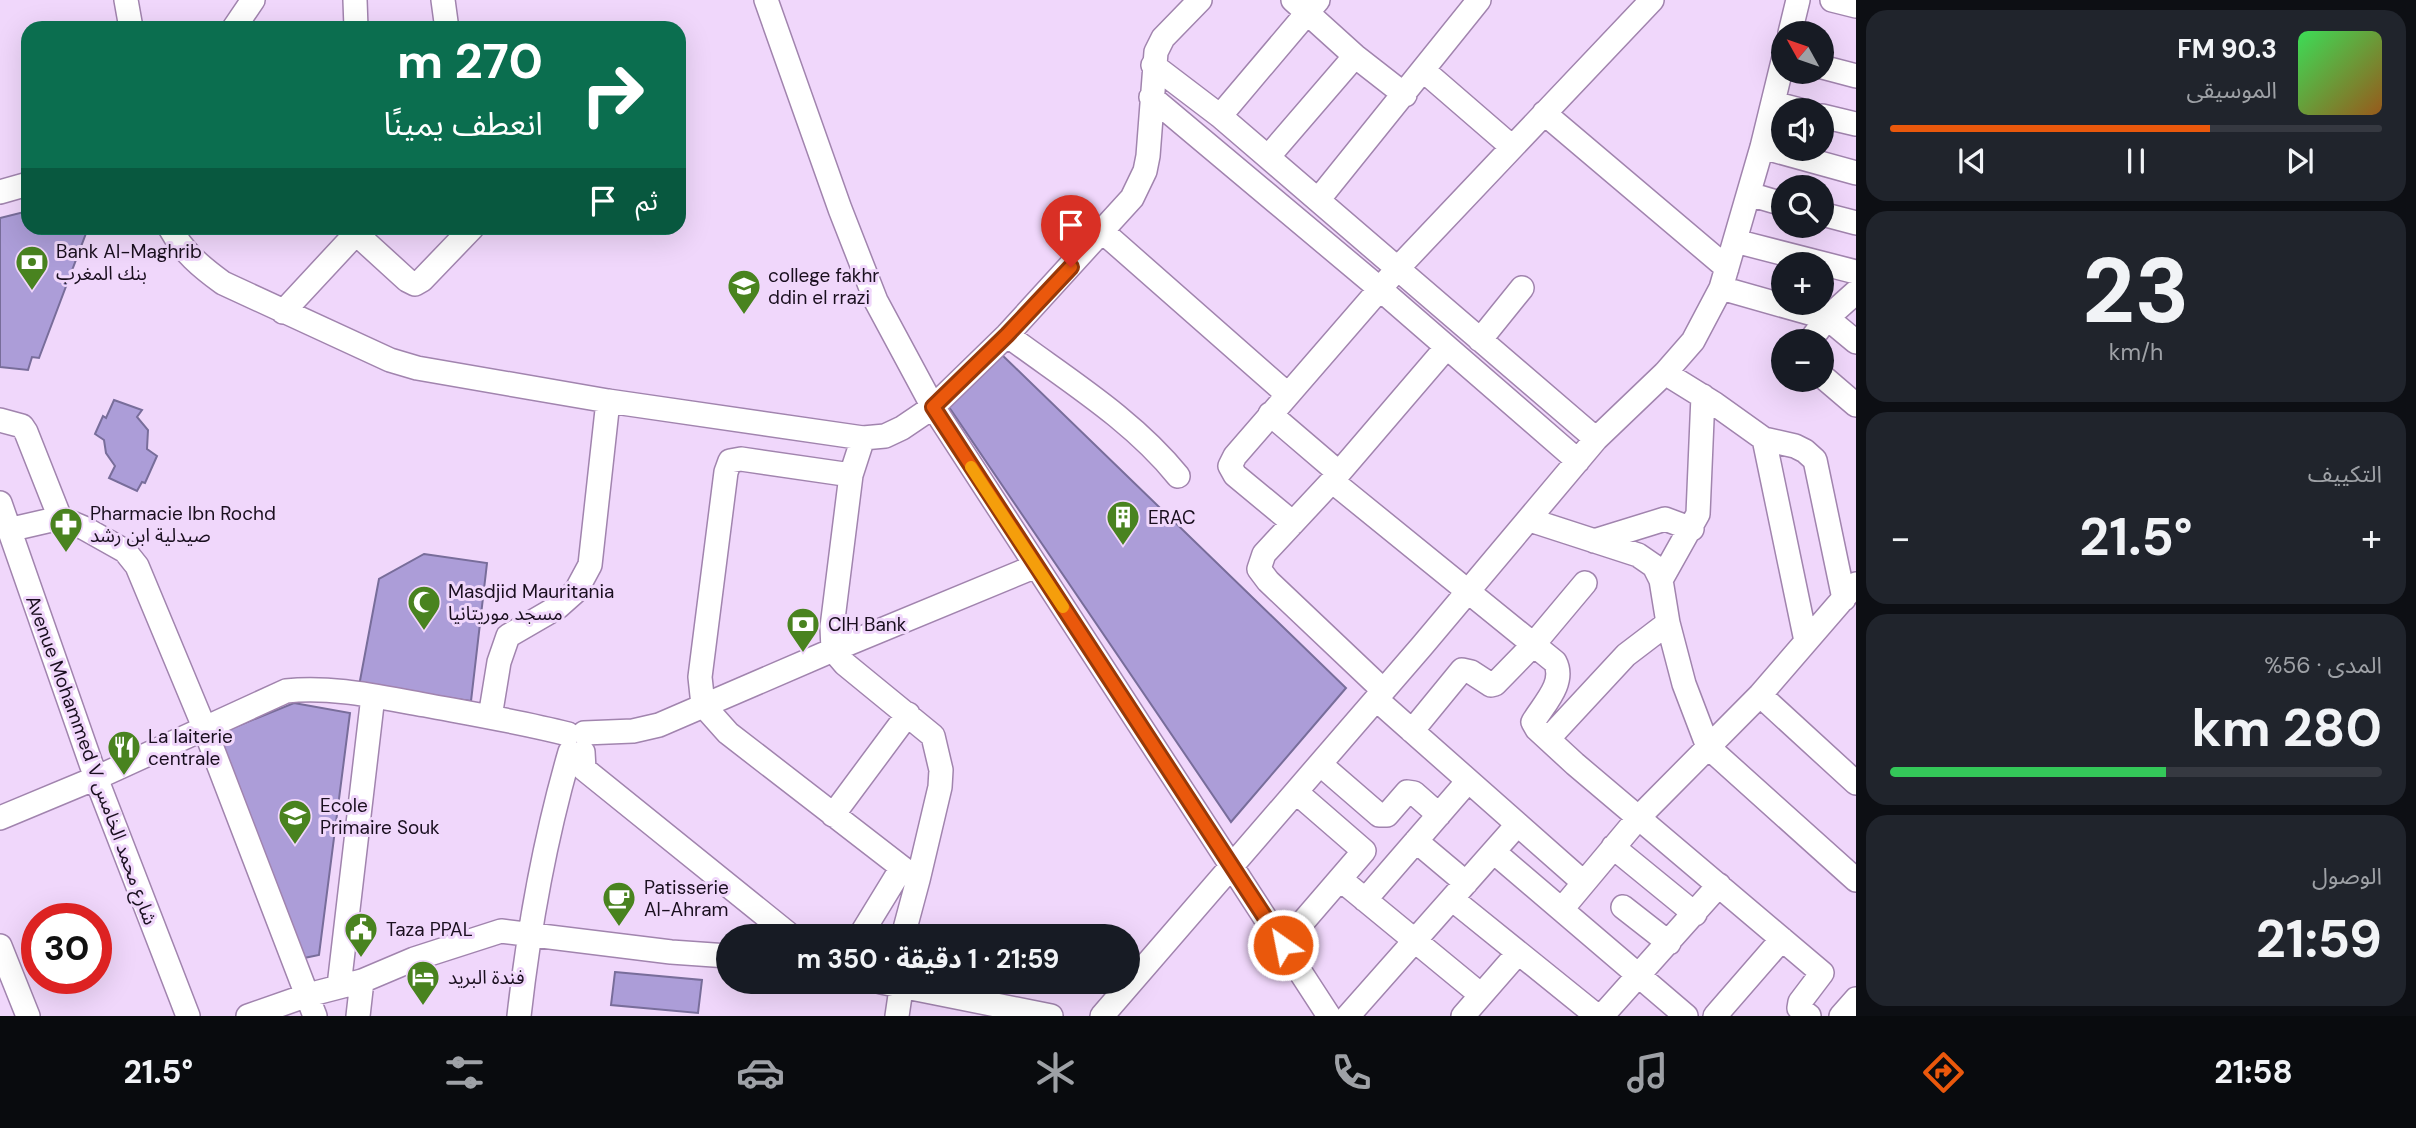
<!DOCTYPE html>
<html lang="ar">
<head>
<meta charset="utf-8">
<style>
	body { margin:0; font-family:"DM Sans","Noto Sans Arabic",sans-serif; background:#20242c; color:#f1f3f6; direction:rtl; height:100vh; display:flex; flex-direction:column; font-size:26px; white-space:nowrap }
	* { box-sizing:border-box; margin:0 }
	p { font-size:23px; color:#9ea1a6 }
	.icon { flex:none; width:38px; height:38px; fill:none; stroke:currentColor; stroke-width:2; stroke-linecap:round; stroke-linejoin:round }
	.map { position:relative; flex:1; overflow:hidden; direction:ltr }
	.sheet { display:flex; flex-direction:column; gap:10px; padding:10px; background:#0d0f14; width:560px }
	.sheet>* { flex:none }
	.banner { position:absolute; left:21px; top:21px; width:665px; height:214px; border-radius:21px; box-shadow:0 7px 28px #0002; direction:rtl; background:#0b6e4f; color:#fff; overflow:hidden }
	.needle { width:46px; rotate:310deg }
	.tools { position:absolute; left:1771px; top:21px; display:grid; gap:14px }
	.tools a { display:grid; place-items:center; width:63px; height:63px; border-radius:50%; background:#171b24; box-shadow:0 7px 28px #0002; font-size:35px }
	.speed { position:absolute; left:21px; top:903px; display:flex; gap:14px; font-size:35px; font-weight:700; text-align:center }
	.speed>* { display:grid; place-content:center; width:91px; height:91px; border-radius:50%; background:#171b24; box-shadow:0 7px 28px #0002; line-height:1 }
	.speed .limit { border:10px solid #d22; background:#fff; color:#111 }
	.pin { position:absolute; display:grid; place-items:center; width:60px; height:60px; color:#fff; margin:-72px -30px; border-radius:50% 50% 50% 0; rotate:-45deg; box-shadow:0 0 7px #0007 }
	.pin .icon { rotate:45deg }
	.me { position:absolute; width:77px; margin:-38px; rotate:327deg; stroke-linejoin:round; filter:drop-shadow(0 0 5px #0008) }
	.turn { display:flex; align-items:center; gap:24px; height:147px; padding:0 28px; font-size:32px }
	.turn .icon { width:91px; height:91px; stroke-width:2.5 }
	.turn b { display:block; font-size:49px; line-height:60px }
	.then { display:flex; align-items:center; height:66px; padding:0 28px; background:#0003; gap:14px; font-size:26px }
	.big { font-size:52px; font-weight:700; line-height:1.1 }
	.sheet .widget { flex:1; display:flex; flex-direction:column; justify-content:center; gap:10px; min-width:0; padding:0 24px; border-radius:21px; background:#20242c }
	.sheet .dial { align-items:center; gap:0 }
	.dial b { font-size:91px; line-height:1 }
	.song { display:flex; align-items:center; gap:21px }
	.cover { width:84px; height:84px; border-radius:10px; background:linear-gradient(135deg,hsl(130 70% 55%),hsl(30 70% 35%)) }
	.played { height:7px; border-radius:4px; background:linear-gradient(90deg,#ea580c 65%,#363941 65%) }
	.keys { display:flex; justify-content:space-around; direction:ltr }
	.heat { display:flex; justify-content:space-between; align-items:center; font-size:38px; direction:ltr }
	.charge { height:10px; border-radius:5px; background:linear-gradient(90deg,#34c759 56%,#363941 0) }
	.trip { position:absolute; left:716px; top:924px; width:424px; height:70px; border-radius:35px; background:#171b24; box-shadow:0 7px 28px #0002; font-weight:700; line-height:70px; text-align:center; direction:rtl }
	.tab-bar { display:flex; height:112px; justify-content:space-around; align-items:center; background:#090b0e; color:#9ea1a6 }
	.tab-bar .icon { width:49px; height:49px }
	.tab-bar .active { color:#ea580c }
	.tab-bar b { font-size:32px; color:#f1f3f6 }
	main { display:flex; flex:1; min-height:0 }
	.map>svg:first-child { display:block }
	.building { fill:#ac9dd8; stroke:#786d9a; stroke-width:2 }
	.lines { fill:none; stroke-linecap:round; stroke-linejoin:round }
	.minor-casing { stroke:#a184ae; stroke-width:26 }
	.minor { stroke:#fff; stroke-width:23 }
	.route-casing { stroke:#983908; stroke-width:18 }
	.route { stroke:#ea580c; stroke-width:12 }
	.slow { stroke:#f59e0b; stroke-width:12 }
	.labels { text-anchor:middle; stroke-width:6; stroke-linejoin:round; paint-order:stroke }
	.poi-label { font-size:19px; fill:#1a0f1f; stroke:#f0d7fb; text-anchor:start }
	.street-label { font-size:19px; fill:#1a0f1f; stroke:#f0d7fb }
</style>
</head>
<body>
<main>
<section class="sheet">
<div class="widget">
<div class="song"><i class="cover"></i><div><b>90.3 FM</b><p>الموسيقى</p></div></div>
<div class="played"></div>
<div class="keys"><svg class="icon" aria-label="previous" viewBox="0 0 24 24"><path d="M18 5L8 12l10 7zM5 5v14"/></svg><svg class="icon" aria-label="pause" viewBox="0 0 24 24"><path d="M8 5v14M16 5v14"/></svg><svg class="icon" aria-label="next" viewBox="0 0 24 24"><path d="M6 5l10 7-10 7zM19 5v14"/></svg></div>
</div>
<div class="widget dial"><b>23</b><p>km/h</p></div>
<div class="widget"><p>التكييف</p>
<div class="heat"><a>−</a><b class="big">21.5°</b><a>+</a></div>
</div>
<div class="widget"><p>المدى · 56%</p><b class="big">280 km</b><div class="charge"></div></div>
<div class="widget"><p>الوصول</p><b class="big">21:59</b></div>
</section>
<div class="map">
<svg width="1856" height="1016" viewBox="0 0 1856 1016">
	<rect width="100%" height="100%" fill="#f0d7fb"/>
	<!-- building -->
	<path class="building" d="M28,211V228H88L39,358L32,357L28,370L0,367V218Z
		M999,352L1346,688L1231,822L949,407Z
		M114,400L142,410L137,417L148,430L147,449L157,456L145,483L142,482L137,491L109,478L115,466L106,453L104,440L95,434L103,416L106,418Z
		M424,554L487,563L471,701L359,686L379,579Z
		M294,703L350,713L319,955L304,958L213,736Z
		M615,972L702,980L698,1013L611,1005Z"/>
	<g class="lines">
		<defs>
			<path id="minor" d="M126,0L131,28
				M355,0L356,28
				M443,0L446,22L444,28
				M766,0L840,209L876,301L933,407L1329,1016
				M1293,0L1355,56L1405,95
				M1832,0L1856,6
				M234,28L253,0
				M1790,33L1798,0
				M1153,65L1220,116L1596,439
				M1822,67L1856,76
				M1423,70L1512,147
				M1151,97L1380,289L1578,461
				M1773,103L1800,110
				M1544,113L1727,268
				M1220,116L1318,0
				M1822,116L1856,124
				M1762,147L1856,173
				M1268,157L1355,56
				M0,192L28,184
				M1749,194L1783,204
				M1318,200L1479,0
				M1822,214L1856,223
				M170,228C183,252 201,267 223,283L390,360L417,368L608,401L863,438L885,436L902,428L933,407L1007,335L1132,198L1145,171L1148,156L1156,52L1163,38L1200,0
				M350,228L407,280L415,284L422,280L472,228
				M1103,232L1287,394
				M1735,241L1856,272
				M1721,288L1827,318L1810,341
				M1856,292L1827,318L1856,342
				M283,312L361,228
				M1007,335C1066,379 1132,419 1178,476
				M1480,340L1522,288
				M1665,373L1715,404L1764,439L1795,446L1805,451L1815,460L1844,599
				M1822,376L1856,405
				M1270,414L1339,473
				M0,420L22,426L26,432L60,518
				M863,438L851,475L832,627L833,650L845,664L933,736L941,770L940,787L918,880
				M1764,439L1806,641
				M851,475L741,459L730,461L726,472L700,677L703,705L728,733L918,880L903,936
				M1332,481L1555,662C1566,683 1543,705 1533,722L1537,729L1575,764L1822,973L1800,1002L1799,1008L1809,1016
				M0,503L96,778L188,1016
				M1530,520L1638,555L1654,566L1661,580L1668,623L1684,684L1708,747L1856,880
				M1293,523L1235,475L1230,466L1235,456L1398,268L1652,0
				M8,530L60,518L84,528L125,551L137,566L204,727L315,1016
				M1594,541L1665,519L1692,529
				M1661,580L1698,514L1703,396
				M1383,690L1268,581L1259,569L1264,554L1332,481L1446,348
				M1760,695L1856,783
				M1376,699L1583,882
				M490,717L499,662L508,636L558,607L576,591L590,565L608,401
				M1412,731L1462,670L1471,672L1491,685L1495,684L1533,645L1585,583
				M584,733L633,731L659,725L833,650L1036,566
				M1548,739L1626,655L1668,623
				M583,752L584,769L791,936
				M1320,764L1379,815H1387L1407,792L1414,793L1439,815
				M833,815L908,714
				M0,818L96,778L286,691C333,686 379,697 425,705C473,714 521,722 568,734
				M1416,841L1466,883
				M1613,847L1695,914
				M1494,852L1686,1016
				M1340,879L1481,995
				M1452,899L1597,1016
				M1365,900L1468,781
				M1623,907L1669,943
				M1562,909L1639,817L1760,695L1856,584
				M860,936L901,869
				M1283,945L1364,851L1296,792
				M0,946L28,1016
				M881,982L1051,1016
				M339,986L373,696
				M248,1016L308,995L362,981L414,959L501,931L671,952L728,956
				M358,1016L362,981
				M519,1016C529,927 545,838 570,752
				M897,1016L902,982
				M1102,1016L1422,646L1596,439L1665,373L1693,341L1721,288L1762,147L1783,61
				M1348,1016L1517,825
				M1463,1016L1518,953
				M1602,1016L1719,885
				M1715,1016L1782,939
				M1841,1016L1856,999"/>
		</defs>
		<!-- minor casing -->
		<use href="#minor" class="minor-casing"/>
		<!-- minor -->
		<use href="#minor" class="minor"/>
	</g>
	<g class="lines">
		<defs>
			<path id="route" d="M1071,267L1007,335L933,407L1283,945"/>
		</defs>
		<!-- route casing -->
		<use href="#route" class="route-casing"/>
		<!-- route -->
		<use href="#route" class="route"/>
		<!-- slow -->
		<path class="slow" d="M971,467L1063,607"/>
	</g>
	<!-- icons -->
	<defs>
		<symbol id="bank-pin" viewBox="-11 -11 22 30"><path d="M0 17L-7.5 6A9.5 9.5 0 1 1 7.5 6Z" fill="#49831f" stroke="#f0d7fb"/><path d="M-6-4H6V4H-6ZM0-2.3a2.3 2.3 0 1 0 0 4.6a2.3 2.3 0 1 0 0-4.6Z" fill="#fff"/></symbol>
		<symbol id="school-pin" viewBox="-11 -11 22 30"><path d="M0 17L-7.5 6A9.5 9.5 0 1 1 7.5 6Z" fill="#49831f" stroke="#f0d7fb"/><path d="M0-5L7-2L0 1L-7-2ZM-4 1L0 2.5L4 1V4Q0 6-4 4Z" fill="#fff"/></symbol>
		<symbol id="building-pin" viewBox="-11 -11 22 30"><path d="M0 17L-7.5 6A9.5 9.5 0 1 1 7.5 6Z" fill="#49831f" stroke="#f0d7fb"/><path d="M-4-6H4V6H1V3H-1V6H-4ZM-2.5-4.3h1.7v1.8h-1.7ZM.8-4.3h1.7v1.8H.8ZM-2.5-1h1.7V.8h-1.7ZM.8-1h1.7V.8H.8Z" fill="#fff"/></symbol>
		<symbol id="pharmacy-pin" viewBox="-11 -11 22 30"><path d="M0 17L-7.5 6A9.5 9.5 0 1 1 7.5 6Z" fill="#49831f" stroke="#f0d7fb"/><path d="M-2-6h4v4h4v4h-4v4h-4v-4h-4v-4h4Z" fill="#fff"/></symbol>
		<symbol id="mosque-pin" viewBox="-11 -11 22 30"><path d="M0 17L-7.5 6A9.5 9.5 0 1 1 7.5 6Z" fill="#49831f" stroke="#f0d7fb"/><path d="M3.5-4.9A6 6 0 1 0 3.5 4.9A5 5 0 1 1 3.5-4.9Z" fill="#fff"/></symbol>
		<symbol id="restaurant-pin" viewBox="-11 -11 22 30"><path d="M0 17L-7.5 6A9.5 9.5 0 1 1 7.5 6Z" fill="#49831f" stroke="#f0d7fb"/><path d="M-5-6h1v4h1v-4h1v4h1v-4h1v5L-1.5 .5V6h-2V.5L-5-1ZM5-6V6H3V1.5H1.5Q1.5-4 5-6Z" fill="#fff"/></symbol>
		<symbol id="cafe-pin" viewBox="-11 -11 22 30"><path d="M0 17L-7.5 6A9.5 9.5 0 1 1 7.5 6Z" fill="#49831f" stroke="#f0d7fb"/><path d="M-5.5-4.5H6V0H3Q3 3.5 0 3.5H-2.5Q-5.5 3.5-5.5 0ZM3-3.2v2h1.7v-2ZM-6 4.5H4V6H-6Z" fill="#fff"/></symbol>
		<symbol id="civic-pin" viewBox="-11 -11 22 30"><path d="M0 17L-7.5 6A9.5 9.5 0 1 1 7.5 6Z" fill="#49831f" stroke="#f0d7fb"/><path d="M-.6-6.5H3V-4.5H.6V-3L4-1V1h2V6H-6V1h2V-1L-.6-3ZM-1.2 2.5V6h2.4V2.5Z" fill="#fff"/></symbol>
		<symbol id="hotel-pin" viewBox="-11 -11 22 30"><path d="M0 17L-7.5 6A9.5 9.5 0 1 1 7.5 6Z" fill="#49831f" stroke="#f0d7fb"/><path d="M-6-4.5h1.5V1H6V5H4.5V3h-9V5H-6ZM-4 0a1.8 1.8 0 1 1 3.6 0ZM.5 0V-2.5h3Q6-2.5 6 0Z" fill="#fff"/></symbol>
	</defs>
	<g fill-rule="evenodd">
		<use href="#bank-pin" x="13" y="243" width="38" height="52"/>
		<use href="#school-pin" x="725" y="267" width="38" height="52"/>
		<use href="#building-pin" x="1104" y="498" width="38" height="52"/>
		<use href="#pharmacy-pin" x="47" y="505" width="38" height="52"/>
		<use href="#mosque-pin" x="405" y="583" width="38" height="52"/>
		<use href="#bank-pin" x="784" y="605" width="38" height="52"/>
		<use href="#restaurant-pin" x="105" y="728" width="38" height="52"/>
		<use href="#school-pin" x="276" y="797" width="38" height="52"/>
		<use href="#cafe-pin" x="600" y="879" width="38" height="52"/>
		<use href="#civic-pin" x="342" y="910" width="38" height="52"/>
		<use href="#hotel-pin" x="404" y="958" width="38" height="52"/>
	</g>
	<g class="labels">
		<!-- poi labels -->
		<g class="poi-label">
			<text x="56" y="258">Bank Al-Maghrib<tspan x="56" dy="22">بنك المغرب</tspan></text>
			<text x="768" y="282">college fakhr<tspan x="768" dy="22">ddin el rrazi</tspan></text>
			<text x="90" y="520">Pharmacie Ibn Rochd<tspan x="90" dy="22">صيدلية ابن رشد</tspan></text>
			<text x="1148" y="524">ERAC</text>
			<text x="448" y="598">Masdjid Mauritania<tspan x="448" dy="22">مسجد موريتانيا</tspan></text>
			<text x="828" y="631">CIH Bank</text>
			<text x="148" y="743">La laiterie<tspan x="148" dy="22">centrale</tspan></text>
			<text x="320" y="812">Ecole<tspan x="320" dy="22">Primaire Souk</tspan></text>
			<text x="644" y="894">Patisserie<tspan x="644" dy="22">Al-Ahram</tspan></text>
			<text x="386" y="936">Taza PPAL</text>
			<text x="448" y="984">فندة البريد</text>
		</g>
		<!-- street labels -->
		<g class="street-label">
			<text transform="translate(92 760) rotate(70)" y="7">Avenue Mohammed V شارع محمد الخامس</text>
		</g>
	</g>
</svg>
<div class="tools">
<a><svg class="needle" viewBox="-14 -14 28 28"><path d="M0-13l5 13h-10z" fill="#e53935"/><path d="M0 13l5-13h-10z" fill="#9ea1a6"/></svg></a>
<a><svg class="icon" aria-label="sound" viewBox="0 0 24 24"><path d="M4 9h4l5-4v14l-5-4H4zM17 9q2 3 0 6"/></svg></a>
<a><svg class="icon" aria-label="search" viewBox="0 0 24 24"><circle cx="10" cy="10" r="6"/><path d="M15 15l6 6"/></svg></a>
<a>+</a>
<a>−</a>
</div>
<div class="speed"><div class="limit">30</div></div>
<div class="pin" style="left:1071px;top:267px;background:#d93025"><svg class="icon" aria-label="arrive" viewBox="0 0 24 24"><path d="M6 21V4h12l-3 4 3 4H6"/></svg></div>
<svg class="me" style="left:1283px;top:945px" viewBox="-20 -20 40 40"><circle r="17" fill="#ea580c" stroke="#fff" stroke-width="3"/><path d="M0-11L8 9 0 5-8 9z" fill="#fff"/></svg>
<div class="trip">21:59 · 1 دقيقة · 350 m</div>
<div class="banner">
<div class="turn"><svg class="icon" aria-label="right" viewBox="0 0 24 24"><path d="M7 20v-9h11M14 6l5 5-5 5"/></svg><div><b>270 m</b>انعطف يمينًا</div></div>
<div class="then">ثم<svg class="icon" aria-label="arrive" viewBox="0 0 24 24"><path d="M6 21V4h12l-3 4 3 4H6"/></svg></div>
</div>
</div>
</main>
<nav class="tab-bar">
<b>21:58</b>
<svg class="icon active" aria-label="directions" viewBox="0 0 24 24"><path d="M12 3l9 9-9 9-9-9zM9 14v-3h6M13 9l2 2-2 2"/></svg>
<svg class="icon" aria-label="music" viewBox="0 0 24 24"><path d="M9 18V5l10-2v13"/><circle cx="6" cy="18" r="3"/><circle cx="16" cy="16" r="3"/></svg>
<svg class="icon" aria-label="phone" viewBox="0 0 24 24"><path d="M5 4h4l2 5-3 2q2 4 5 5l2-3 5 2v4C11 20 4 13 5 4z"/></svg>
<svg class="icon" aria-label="climate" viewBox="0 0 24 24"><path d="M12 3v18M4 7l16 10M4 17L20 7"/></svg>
<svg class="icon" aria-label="car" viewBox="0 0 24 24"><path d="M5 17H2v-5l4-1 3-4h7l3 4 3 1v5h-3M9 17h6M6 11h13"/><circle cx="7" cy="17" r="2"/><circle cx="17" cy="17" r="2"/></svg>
<svg class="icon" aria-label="filters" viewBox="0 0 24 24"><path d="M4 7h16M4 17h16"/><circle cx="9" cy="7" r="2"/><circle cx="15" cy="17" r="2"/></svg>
<b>21.5°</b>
</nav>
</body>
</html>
